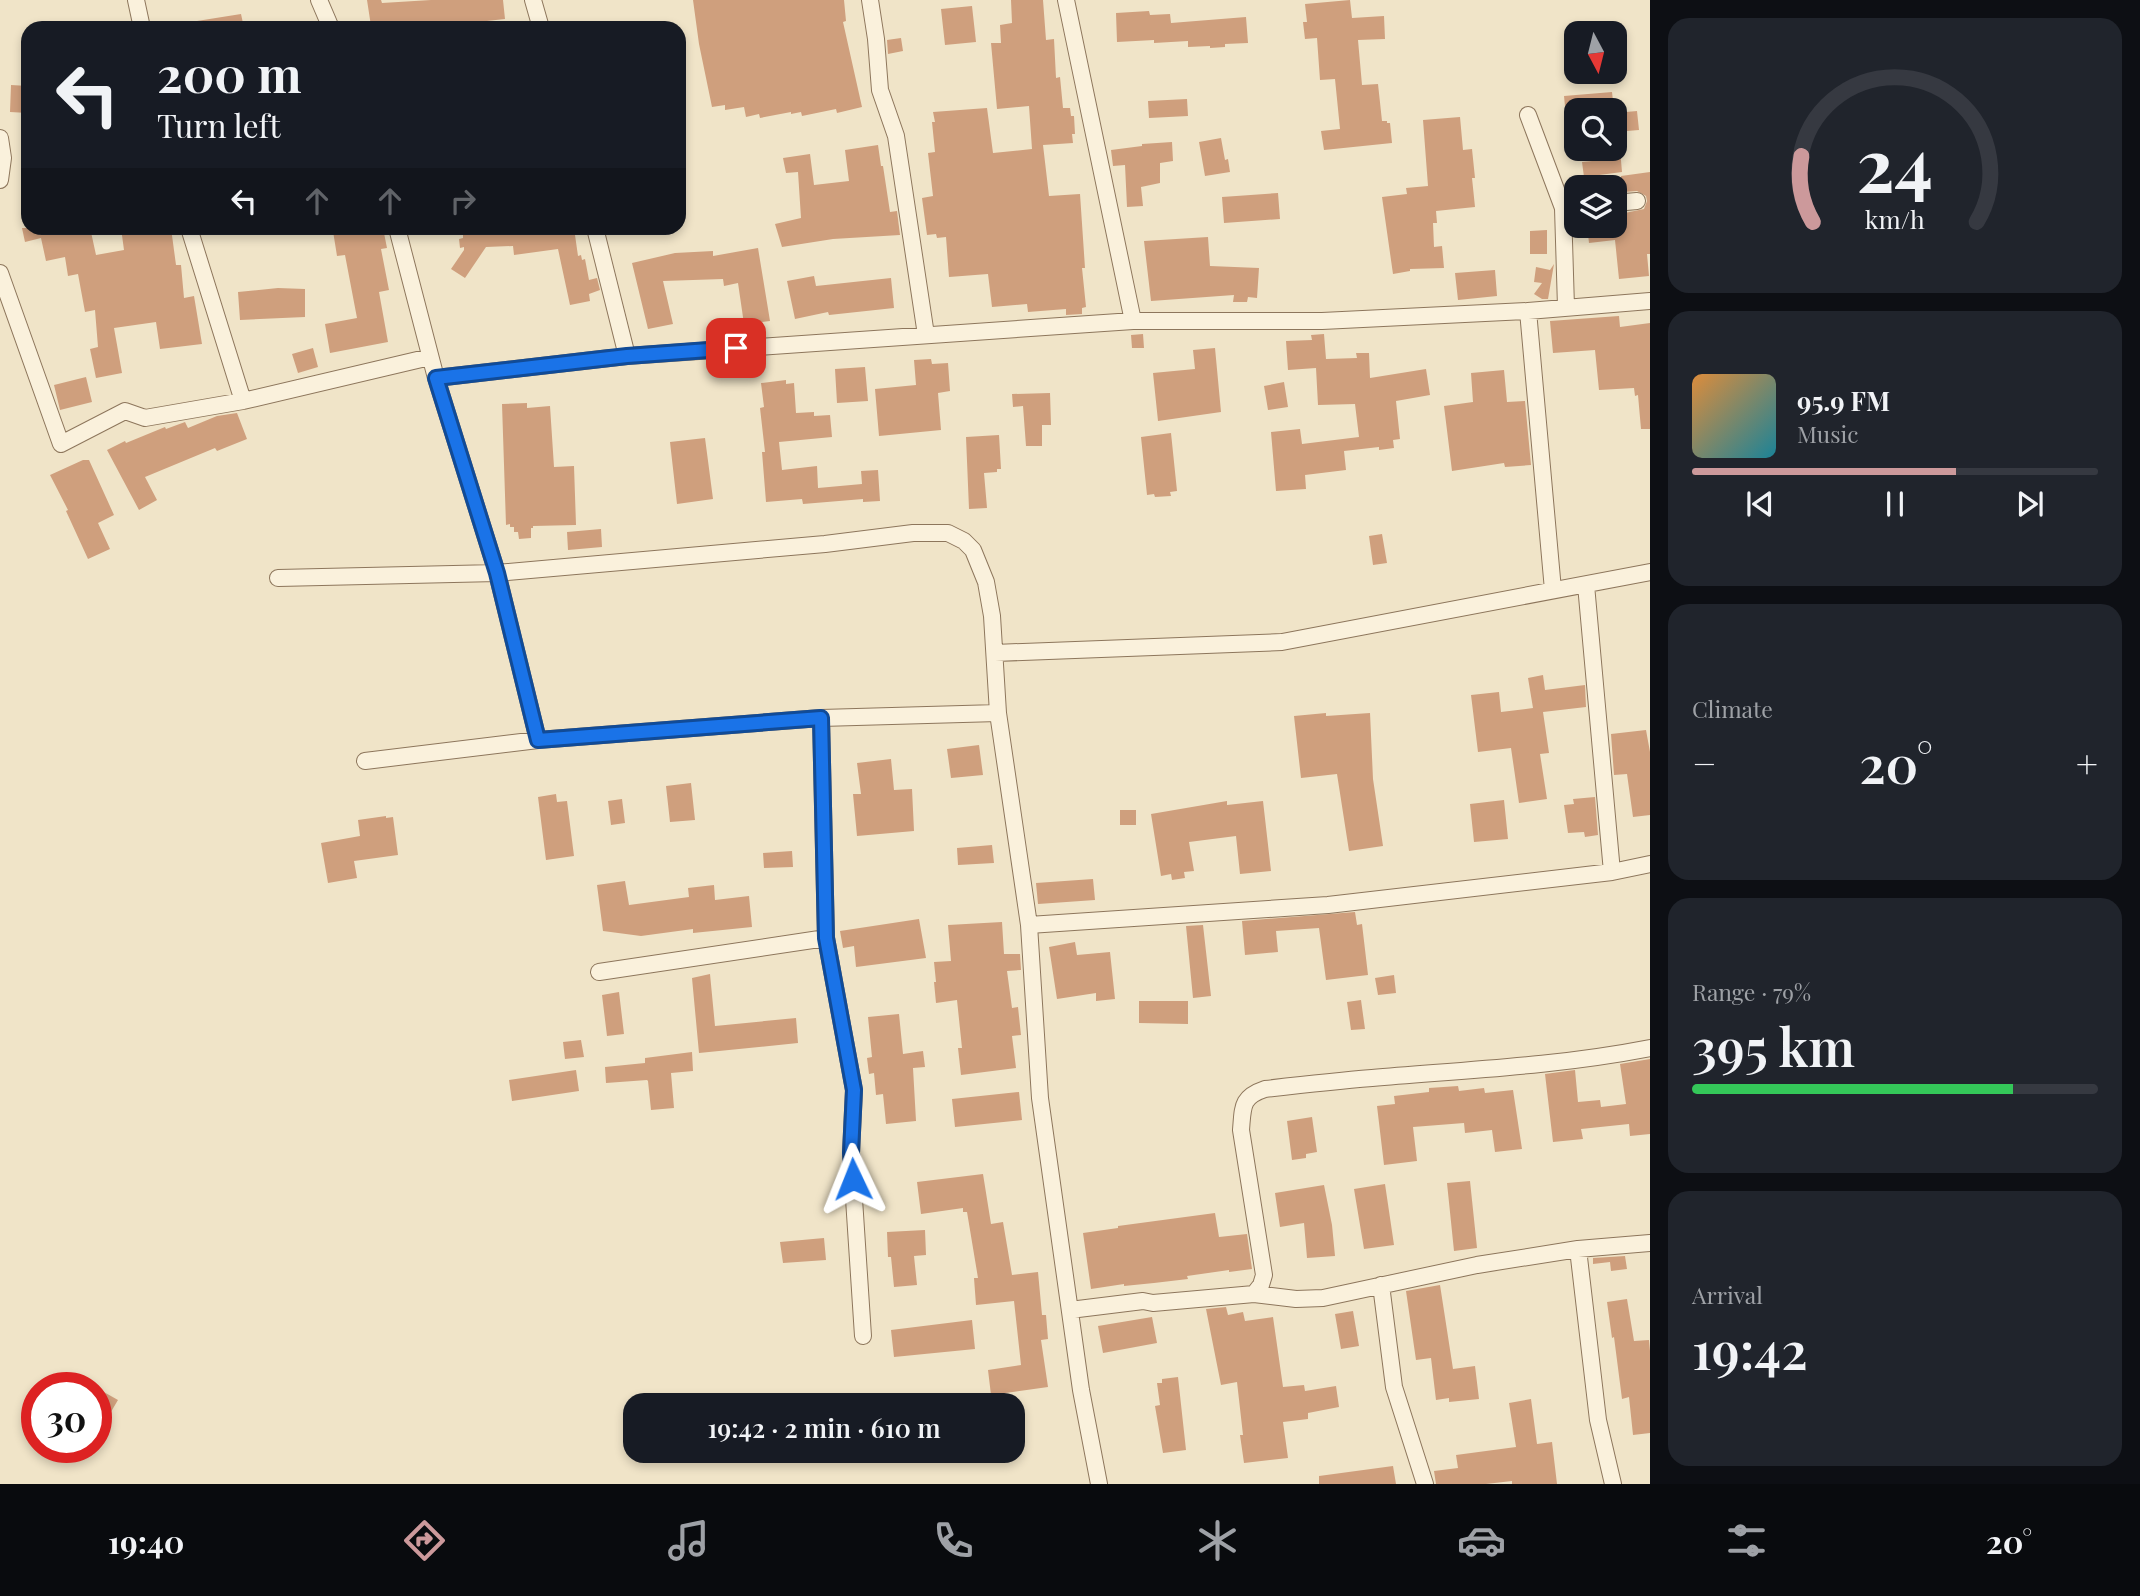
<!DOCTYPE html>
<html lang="en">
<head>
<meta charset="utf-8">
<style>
	body { margin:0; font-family:"Playfair Display",serif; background:#20242c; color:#f1f3f6; height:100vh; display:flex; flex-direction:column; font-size:26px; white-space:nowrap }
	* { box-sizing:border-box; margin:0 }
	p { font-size:23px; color:#9ea1a6 }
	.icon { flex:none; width:38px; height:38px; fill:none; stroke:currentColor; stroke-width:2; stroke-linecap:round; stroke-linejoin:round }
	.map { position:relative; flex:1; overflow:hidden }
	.panel { display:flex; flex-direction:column; gap:18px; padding:18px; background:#0d0f14; width:490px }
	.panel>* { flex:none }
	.banner { position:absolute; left:21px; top:21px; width:665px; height:214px; border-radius:21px; box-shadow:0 4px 10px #0003; background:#171b24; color:#f1f3f6; overflow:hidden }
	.needle { width:46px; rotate:173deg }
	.fabs { position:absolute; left:1564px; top:21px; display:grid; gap:14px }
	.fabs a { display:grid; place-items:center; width:63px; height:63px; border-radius:14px; background:#171b24; box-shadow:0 4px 10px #0003; font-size:35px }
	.speed { position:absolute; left:21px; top:1372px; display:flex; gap:14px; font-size:35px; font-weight:700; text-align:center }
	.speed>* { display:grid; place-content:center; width:91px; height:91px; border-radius:50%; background:#171b24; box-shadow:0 4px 10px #0003; line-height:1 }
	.speed .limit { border:10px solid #d22; background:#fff; color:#111 }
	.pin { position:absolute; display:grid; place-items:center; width:60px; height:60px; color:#fff; margin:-30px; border-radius:14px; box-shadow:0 4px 10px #0006 }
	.me { position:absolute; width:77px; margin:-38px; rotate:358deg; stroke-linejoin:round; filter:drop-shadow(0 0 5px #0008) }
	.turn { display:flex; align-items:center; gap:24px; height:147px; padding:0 21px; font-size:32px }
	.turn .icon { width:91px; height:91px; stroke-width:2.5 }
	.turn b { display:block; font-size:49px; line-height:60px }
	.lanes { display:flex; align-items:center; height:66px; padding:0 21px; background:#0003; justify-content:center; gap:35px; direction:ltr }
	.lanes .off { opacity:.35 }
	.big { font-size:52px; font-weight:600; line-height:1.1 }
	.panel .card { flex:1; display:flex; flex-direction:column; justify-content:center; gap:10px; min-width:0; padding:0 24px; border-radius:21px; background:#20242c }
	.panel .dial { align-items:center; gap:0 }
	.dial svg { height:182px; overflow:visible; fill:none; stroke:#363941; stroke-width:7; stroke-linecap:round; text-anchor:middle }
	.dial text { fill:#f1f3f6; stroke:none }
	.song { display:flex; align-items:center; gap:21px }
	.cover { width:84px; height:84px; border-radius:10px; background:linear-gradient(135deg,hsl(30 70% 55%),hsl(190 70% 35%)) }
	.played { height:7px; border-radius:4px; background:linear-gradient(90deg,#cc999b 65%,#363941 65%) }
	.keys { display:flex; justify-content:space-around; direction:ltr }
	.heat { display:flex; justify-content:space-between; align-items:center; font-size:38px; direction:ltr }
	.charge { height:10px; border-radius:5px; background:linear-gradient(90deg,#34c759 79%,#363941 0) }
	.trip { position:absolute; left:623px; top:1393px; width:402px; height:70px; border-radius:21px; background:#171b24; box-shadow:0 4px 10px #0003; font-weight:600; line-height:70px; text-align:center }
	.tabs { display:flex; height:112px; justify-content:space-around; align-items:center; background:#090b0e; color:#9ea1a6 }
	.tabs .icon { width:49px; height:49px }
	.tabs .current { color:#cc999b }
	.tabs b { font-size:32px; color:#f1f3f6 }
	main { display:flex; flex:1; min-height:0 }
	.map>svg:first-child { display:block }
	.building { fill:#cf9f7d }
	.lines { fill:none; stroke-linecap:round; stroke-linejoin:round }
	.minor-casing { stroke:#8d765c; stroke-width:18 }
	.minor { stroke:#faf1dc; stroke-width:16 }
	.route-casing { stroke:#114b97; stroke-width:18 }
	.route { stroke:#1a73e8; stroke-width:12 }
</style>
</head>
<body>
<main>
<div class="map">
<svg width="1650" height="1484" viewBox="0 0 1650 1484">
	<rect width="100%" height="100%" fill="#f0e4c8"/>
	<!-- building -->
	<path class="building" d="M367,0H381L382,3L431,0H503L505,19L423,28H398L397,23L371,26Z
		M693,0H844L846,21L843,22L862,107L837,113L836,109L802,116L801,112L791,114V112L760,118L759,114L746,117L744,107L725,110V105L712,107L699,44Z
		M1011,0H1043L1046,40L1054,39L1056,78L1060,77L1063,108H1070L1071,116H1074L1075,134H1072L1073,143L1043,145L1049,196L1080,194L1085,268H1082L1086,307L1082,308V314L1066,315V309L1028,312L1027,304L992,307L988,274L949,277L946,237L937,238L936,234L927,235L922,198L933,196L928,153L935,152L932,122H935L933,112L987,108L993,153L1032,149L1029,106L997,109L991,43H1001L1000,25L1012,23Z
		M1350,0L1352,18L1384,16L1385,39L1358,40L1362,85L1378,84L1382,121H1387V123H1390L1392,143L1324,150L1321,131L1340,129L1335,79L1320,80L1317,38L1305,39L1303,22H1307L1305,4Z
		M972,6L976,42L945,45L941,9Z
		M1149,11L1150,15L1170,14L1171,23L1246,17L1248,43L1225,44V47L1210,48V46L1188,47V41L1154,43V40L1117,42L1116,13Z
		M241,14L244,28H198L197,21Z
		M901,38L903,51L888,54L887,40Z
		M11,85L28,86V113L10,112Z
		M1612,92L1614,110H1577V137H1568L1564,96Z
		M1187,99L1188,116L1149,118L1148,101Z
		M1637,111L1639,130L1615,132V113Z
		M1460,117L1463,150L1472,149L1475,178H1472L1475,207L1436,211L1437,223H1433L1434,247L1442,246L1444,268L1410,269V271L1393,274L1382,197L1407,194L1406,188L1428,186L1423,120Z
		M1221,138L1225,160L1228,159L1230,172L1205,176L1199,142Z
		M1172,142L1173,161L1160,163V183L1141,187L1143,206L1127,207L1125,165L1113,166L1111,150L1142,146V144Z
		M878,145L881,166H883L890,212L897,211L900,235L833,239L782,247L775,224L801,218L798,172L786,173L783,158L810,154L814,185L849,181L845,150Z
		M1601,149H1620L1622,172L1584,177L1582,162L1602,160Z
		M1650,172V254H1647L1649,276L1619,279L1615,240L1589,243L1587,226H1615V215L1644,209L1647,201L1646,196L1637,191L1623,192L1621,176Z
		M1278,193L1280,219L1224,223L1222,197Z
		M22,228H80L81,234L91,232L96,255L124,250L121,228H171L176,265H181L184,298L194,296L202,344L160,349L156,322L114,328L122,373L96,378L90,349L98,347L95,310L85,312L78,274L68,276L65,257L46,261L41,238L25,242Z
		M355,228H383L387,248L381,249L389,290L379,292L388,342L330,353L325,324L357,318L345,255L337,256L333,231Z
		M463,228H494V234L543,228H574L578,256L581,255L582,260L585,259L589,280L597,278L600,290L589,294L590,301L570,305L558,249L514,255L513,246L486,247L465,278L451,269L464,250V247L460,248L459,239L463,238Z
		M1547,230V254H1530V231Z
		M1208,237L1210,266L1259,268L1257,298L1248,297L1247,302H1233L1234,295L1151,301L1144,241Z
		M758,248L770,321L744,324L738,283L724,286L723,279L663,281L673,324L648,329L632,263L675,253L713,251V256Z
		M1554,264L1548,299H1542L1534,294L1542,283L1534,282L1536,267L1550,270Z
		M1495,270L1497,296L1458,300L1455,273Z
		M814,276L816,286L891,278L894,308L829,315L828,312L795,319L787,281Z
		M278,288L305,289V317L240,320L238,292Z
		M1619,316L1620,327L1650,323V429H1641L1638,395L1635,396L1634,388L1599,390L1595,350L1553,353L1550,321Z
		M1143,334L1144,348H1132L1131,335Z
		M1324,334L1326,359L1357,358L1356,353H1369L1370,378L1426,369L1430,395L1396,401L1400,439L1393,440L1394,448L1379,450V447L1344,451L1346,470L1305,475L1306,489L1276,491L1271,432L1300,429L1302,444L1359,437L1355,404L1318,405L1316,368L1288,370L1286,341L1312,340L1311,335Z
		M313,348L318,367L298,373L292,354Z
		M1215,348L1221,412L1158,421L1153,373L1195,369L1193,350Z
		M931,359L932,364L948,363L950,391L938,393L941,430L879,436L875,389L916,385L914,360Z
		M865,367L868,401L837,403L835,369Z
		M1504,370L1507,402L1525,401L1531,465L1505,467L1504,463L1452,471L1444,406L1473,402L1471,373Z
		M86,377L92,402L60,410L54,385Z
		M786,380V384L794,383L796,413L814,412V416L830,415L832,437L779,442L782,470L817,466L818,488L862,484L861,471L878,470L880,501L863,502V499L803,504L802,499L766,502L762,452H765L760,408L764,407L761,383Z
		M1284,382L1288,407L1268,410L1264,386Z
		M1050,393L1051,425H1042V446H1026L1023,406L1013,407L1012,394Z
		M527,403V408L550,406L554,467L574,466L576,525L533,526V528H531V538L519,539L518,532H514V527H510V524L506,525L502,404Z
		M237,413L247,439L217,451L215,448L145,477L157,500L139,510L107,450L125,441L126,443L165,427L166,429L185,422L188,428L217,416Z
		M1171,433L1177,491L1170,492L1171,496L1155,497L1154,494L1147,495L1141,437Z
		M999,435L1001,469H997V472L984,473L987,508L969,509L966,437Z
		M705,438L713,499L677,504L670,442Z
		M83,460H89L114,515L98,523L110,549L88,559L66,511L68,510L50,475Z
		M601,529L602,547L568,550L567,532Z
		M1382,534L1387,563L1373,565L1369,536Z
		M1543,675L1545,690L1585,685L1586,707L1543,712L1549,753L1540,754L1547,799L1519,803L1511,748L1478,752L1471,695L1499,692L1501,712L1533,708L1528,678Z
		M1326,713V716L1370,713L1373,779L1383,846L1349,851L1337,774L1301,778L1294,716Z
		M1646,730L1650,752V815L1633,817L1627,774L1614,775L1611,734Z
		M979,745L983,775L951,778L947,749Z
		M891,759L894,790L912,789L914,831L857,836L853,794H861L857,763Z
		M691,783L695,820L670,822L666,786Z
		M556,794L557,802L567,801L574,856L546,860L538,797Z
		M1595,797L1598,835L1585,837L1584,832L1568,833L1564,805L1574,804L1573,799Z
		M622,799L625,823L611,825L608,801Z
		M1504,800L1508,839L1474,842L1470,804Z
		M1227,801V805L1263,801L1271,871L1240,874L1236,836L1189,842L1194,871L1184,872L1185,878L1172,880L1171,874L1161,876L1151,814Z
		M1120,810H1136V825H1120Z
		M386,816V818L393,817L398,855L354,861L357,878L328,883L321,843L360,836L358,820Z
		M992,845L994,863L958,865L957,848Z
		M792,851L793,867L764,868L763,853Z
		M1093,879L1095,900L1038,904L1036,883Z
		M625,881L629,905L689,897L688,888L714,885L715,900L749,896L752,927L693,933V929L641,936L603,931L597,885Z
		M1355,912L1357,925L1362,924L1368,975L1326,980L1319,928L1276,931L1278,952L1245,955L1242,921Z
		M919,919L926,958L856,967L854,946L843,948L840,931Z
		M1002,922L1004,954H1020L1021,970L1007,971L1012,1008L1018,1007L1021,1035L1012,1036L1016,1068L961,1075L958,1048H962L957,1000L936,1003L934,982H936L934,962L951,961L948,925Z
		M1203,925L1211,996L1193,998L1186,926Z
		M1075,942L1077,955L1110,952L1115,999L1096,1001V993L1057,999L1049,947Z
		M710,974L715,1026L796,1018L798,1043L699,1053L692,978Z
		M1394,975L1396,993L1378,995L1375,978Z
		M619,992L624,1034L607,1036L602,995Z
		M1361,1000L1365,1029L1351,1030L1347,1002Z
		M1139,1001H1188V1024L1139,1023Z
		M899,1014L903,1054L923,1051L925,1067L913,1068L916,1121L886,1124L883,1094L876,1095L874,1073L869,1074L867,1058L872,1057L868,1017Z
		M581,1040L584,1057L565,1059L563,1042Z
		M692,1052L693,1071L671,1073L674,1108L651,1110L648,1081L647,1080L606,1083L605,1067L645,1063V1058Z
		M1650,1059V1134L1630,1136L1629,1124L1581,1129L1583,1139L1553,1142L1545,1074L1575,1070L1578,1102L1600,1100L1601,1107L1626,1104L1620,1064Z
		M576,1070L579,1091L512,1101L509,1080Z
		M1458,1086L1459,1091L1484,1088L1485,1093L1513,1090L1522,1149L1495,1152L1492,1130L1465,1133L1464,1123L1413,1127L1417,1161L1384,1165L1377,1106L1395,1104L1394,1096L1429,1092V1088Z
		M1019,1092L1022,1120L955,1127L952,1099Z
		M1312,1117L1317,1152L1306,1154V1158L1292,1160L1287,1121Z
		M983,1174L991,1224L1003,1222L1012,1275L1038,1272L1042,1315H1046L1048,1339L1041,1340L1048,1387L991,1395L988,1370L1021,1365L1014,1301L976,1305L974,1278H978L967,1212H963V1208L921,1214L917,1182Z
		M1470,1181L1477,1248L1454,1251L1447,1183Z
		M1385,1184L1394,1245L1364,1249L1354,1189Z
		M1324,1185L1332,1225L1335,1256L1307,1258L1304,1223L1280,1227L1275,1193Z
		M1215,1213L1219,1237L1247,1234L1252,1269L1229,1272V1270L1187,1276L1188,1279L1154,1283L1124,1286V1284L1091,1289L1083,1233L1118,1228V1226Z
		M925,1230L926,1255L914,1256L917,1285L894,1287L891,1257H888L887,1232Z
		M824,1238L826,1260L783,1263L780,1242Z
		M1625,1256L1627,1269L1611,1271L1610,1262L1593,1264V1258Z
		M1440,1285L1453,1369L1475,1366L1479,1399L1449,1402V1398L1436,1400L1431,1358L1416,1360L1406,1291Z
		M1627,1299L1634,1341L1649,1340L1650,1351V1433L1633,1435L1629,1397L1622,1399L1614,1337L1612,1338L1607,1302Z
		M1226,1307L1228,1315L1243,1312L1245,1321L1273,1317L1283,1387L1304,1385L1305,1391L1336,1386L1339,1407L1308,1413V1419L1283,1422L1288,1458L1244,1463L1240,1435H1243L1237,1382L1221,1385L1206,1309Z
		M1353,1311L1359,1346L1341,1349L1335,1314Z
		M1152,1317L1157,1343L1103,1353L1098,1326Z
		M972,1320L975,1349L894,1357L891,1330Z
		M1178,1377L1186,1450L1163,1453L1155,1406L1160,1405L1157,1383H1162V1379Z
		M102,1391L118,1400L96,1437V1401Z
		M1531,1399L1537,1444L1552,1442L1557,1484H1512V1481L1486,1484H1436L1434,1471L1458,1468L1456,1455L1516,1447L1509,1403Z
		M1393,1466L1396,1484H1319V1476Z"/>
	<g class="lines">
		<defs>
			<path id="minor" d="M136,0L142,28
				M319,0L331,28
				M533,0L541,28
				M870,0L876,39L880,90L896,136L926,335
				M1066,0L1133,321
				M1528,115L1563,208
				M0,138L3,158L0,180
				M1615,203L1637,201
				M189,228L243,401
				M397,228L436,378L497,573L538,740
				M595,228L627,356
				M0,273L61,444L125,411L145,418L243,401L430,357
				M1566,307L1563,208L1577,206
				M1528,311L1553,590
				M436,378L627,356L1133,321H1322L1528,311L1650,301
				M278,578L497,573L825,544L913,533H948L964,541L973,550L986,582L992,616L998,713L1029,925L1040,1098L1081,1390L1099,1484
				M1586,585L1612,872
				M995,653L1282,642L1650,572
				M821,718L826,938L854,1090L851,1153L863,1336
				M365,761L538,740L821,718L998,713
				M1029,925L1328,905L1612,872L1650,864
				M599,972L826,938
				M1578,1249L1598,1420L1613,1484
				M1381,1285L1394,1387L1425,1484
				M1254,1294L1261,1285L1264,1275L1241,1130C1243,1107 1241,1097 1265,1089C1300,1085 1336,1081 1372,1078C1465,1070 1558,1066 1650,1048
				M1070,1310L1143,1301L1153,1303L1254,1294L1296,1299L1323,1298L1477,1265L1578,1249L1650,1243"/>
		</defs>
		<!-- minor casing -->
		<use href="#minor" class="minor-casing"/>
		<!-- minor -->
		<use href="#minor" class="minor"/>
	</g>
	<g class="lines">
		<defs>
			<path id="route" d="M736,348L627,356L436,378L497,573L538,740L821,718L826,938L854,1090L851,1153L853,1179"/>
		</defs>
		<!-- route casing -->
		<use href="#route" class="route-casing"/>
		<!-- route -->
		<use href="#route" class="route"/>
	</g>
</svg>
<div class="fabs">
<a><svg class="needle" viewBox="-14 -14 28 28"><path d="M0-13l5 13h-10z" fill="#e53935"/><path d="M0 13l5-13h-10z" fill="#9ea1a6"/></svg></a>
<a><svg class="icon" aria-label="search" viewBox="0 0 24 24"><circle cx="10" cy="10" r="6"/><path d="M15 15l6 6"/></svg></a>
<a><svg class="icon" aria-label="layers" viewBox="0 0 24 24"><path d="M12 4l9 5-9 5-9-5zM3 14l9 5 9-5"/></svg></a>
</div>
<div class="speed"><div class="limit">30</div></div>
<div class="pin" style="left:736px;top:348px;background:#d93025"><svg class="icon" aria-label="arrive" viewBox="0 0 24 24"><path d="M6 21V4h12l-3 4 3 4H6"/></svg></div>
<svg class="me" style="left:853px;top:1179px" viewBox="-20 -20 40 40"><path d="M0-17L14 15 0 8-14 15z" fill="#1a73e8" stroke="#fff" stroke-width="4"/></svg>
<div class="trip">19:42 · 2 min · 610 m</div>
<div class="banner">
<div class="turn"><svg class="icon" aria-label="left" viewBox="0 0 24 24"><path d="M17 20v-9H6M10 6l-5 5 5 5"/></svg><div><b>200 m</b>Turn left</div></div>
<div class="lanes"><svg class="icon" aria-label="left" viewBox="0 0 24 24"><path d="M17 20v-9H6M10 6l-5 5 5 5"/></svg><svg class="icon off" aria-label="ahead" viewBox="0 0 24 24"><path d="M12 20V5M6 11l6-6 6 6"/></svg><svg class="icon off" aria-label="ahead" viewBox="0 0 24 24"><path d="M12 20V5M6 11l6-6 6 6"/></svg><svg class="icon off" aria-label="right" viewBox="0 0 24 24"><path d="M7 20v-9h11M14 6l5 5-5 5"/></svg></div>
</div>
</div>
<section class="panel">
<div class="card dial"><svg viewBox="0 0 100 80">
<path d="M14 69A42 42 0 1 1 86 69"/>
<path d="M14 69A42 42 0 0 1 9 40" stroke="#cc999b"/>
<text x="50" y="56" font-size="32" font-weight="700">24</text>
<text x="50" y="72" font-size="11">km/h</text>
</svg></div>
<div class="card">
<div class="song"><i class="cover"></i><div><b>95.9 FM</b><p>Music</p></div></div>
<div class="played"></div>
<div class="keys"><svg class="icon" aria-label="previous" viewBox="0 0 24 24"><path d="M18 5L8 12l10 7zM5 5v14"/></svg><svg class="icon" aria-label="pause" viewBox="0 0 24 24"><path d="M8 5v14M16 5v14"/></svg><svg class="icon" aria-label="next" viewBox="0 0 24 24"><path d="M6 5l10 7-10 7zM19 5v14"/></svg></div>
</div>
<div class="card"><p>Climate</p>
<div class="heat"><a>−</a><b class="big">20°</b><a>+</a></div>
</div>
<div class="card"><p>Range · 79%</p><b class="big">395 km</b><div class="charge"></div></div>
<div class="card"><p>Arrival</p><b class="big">19:42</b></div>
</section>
</main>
<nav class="tabs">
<b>19:40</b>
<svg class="icon current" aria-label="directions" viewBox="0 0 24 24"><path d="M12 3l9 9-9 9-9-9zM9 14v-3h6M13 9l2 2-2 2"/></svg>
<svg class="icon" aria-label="music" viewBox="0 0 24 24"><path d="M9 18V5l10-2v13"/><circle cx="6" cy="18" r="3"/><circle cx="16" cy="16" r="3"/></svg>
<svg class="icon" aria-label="phone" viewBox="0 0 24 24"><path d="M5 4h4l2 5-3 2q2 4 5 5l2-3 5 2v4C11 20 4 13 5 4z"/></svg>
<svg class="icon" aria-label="climate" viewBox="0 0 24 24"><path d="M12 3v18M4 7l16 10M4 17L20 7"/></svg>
<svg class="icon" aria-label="car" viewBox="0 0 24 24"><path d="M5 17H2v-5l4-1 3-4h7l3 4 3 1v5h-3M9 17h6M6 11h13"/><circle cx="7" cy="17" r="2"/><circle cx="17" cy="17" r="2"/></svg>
<svg class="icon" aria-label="filters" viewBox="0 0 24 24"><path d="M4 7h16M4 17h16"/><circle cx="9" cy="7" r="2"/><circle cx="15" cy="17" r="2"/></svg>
<b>20°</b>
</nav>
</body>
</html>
